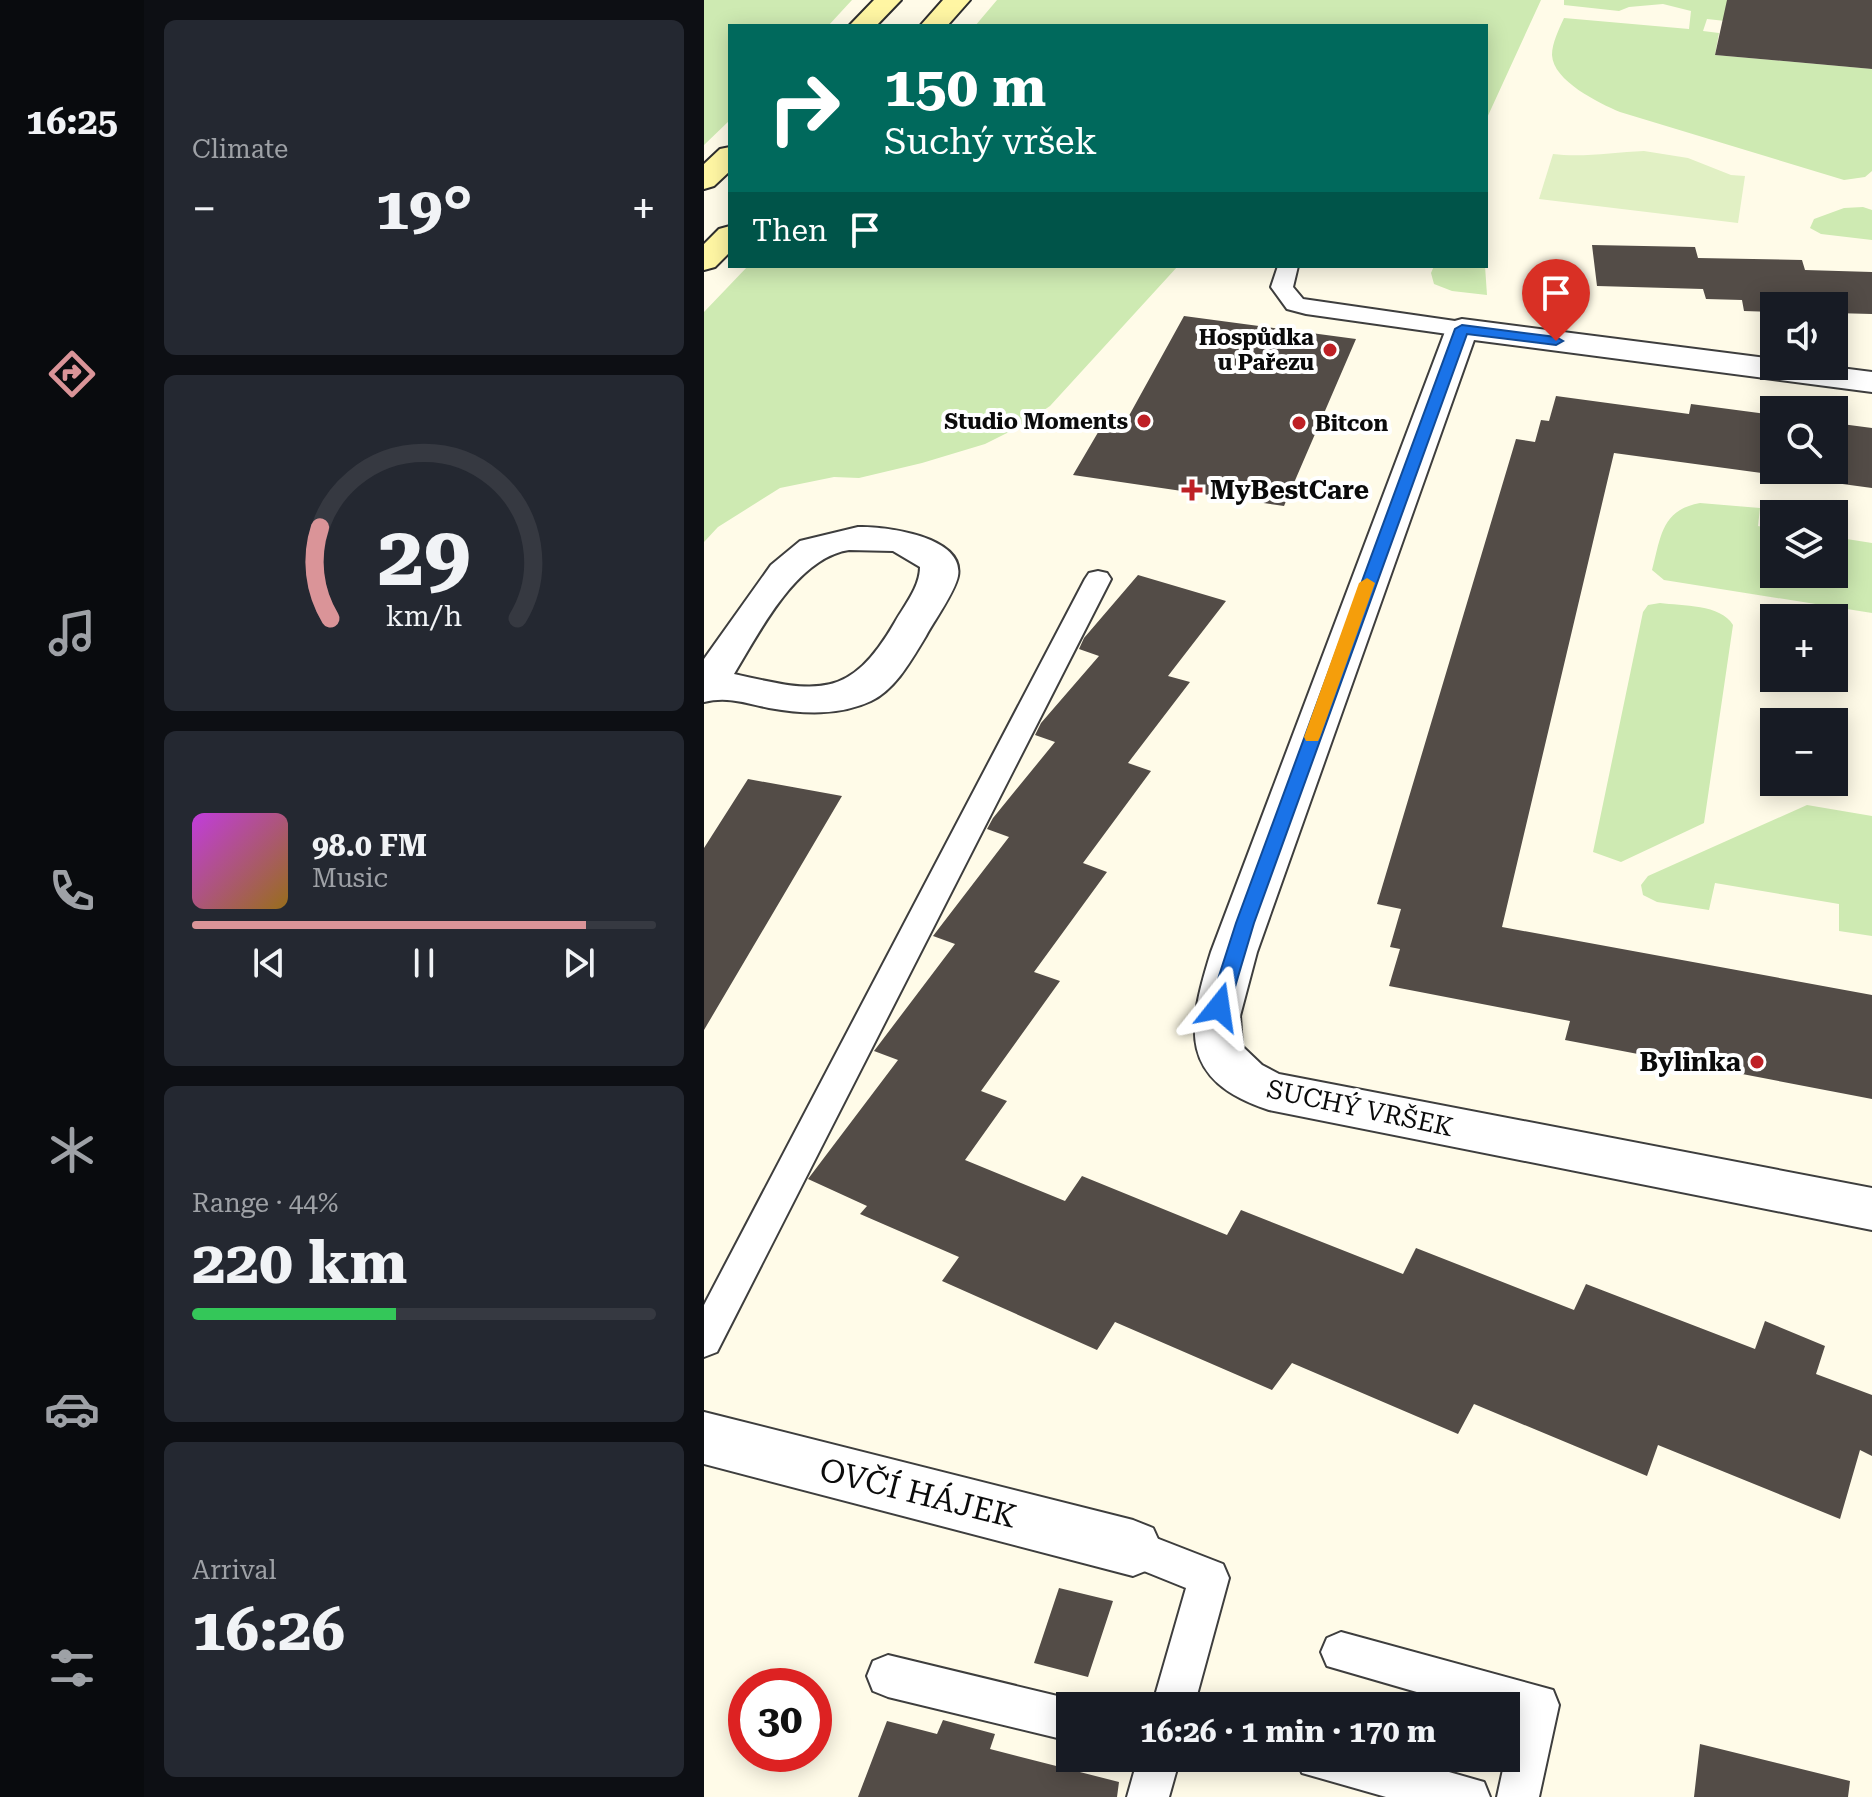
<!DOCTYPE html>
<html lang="en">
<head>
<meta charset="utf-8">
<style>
	body { margin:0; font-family:"Roboto Serif",serif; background:#242831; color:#f1f3f6; height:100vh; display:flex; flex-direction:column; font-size:30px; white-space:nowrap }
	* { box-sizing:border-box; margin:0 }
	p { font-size:26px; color:#9ea1a6 }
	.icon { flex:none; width:44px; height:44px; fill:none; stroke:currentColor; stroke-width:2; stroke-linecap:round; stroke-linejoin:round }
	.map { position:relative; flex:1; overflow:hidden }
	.sheet { display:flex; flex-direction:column; gap:20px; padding:20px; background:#0d0f14; width:560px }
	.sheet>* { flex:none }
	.banner { position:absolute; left:24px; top:24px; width:760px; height:244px; border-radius:0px; box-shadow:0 4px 20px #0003; background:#00695c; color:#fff; overflow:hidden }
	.buttons { position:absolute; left:1056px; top:292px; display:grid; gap:16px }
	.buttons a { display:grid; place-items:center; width:88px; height:88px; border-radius:0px; background:#171b24; box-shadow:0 4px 20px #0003; font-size:40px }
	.speed { position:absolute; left:24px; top:1668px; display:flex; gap:16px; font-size:40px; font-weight:700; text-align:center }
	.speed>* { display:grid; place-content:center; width:104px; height:104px; border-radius:50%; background:#171b24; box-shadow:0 4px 20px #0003; line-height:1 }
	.speed .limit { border:12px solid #d22; background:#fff; color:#111 }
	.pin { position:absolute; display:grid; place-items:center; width:68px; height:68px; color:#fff; margin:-82px -34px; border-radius:50% 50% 50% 0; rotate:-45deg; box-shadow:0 0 8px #0007 }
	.pin .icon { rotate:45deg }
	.me { position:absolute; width:88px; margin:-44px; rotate:15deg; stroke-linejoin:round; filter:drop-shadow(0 0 6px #0008) }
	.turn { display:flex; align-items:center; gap:28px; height:168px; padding:0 24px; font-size:36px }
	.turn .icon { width:104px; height:104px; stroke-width:2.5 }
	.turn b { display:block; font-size:56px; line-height:68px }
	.then { display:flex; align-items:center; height:76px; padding:0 24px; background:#0003; gap:16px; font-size:30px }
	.big { font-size:60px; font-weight:700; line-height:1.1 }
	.sheet .widget { flex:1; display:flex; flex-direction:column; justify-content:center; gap:12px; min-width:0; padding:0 28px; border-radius:12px; background:#242831 }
	.sheet .dial { align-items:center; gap:0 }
	.dial svg { height:208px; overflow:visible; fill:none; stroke:#363941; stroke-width:7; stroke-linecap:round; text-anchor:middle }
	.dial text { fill:#f1f3f6; stroke:none }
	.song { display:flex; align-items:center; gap:24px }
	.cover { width:96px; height:96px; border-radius:12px; background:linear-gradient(135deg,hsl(290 70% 55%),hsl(40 70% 35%)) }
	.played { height:8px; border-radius:4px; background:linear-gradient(90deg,#da9498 85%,#363941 85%) }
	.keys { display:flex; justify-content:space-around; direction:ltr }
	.heat { display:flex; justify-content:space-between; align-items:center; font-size:44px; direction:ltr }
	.charge { height:12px; border-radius:6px; background:linear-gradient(90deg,#34c759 44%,#363941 0) }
	.trip { position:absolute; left:352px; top:1692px; width:464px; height:80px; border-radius:0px; background:#171b24; box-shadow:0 4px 20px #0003; font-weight:700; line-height:80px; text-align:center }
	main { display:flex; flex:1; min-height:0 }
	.tab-bar { display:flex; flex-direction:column; width:144px; justify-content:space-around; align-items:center; background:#090b0e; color:#9ea1a6 }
	.tab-bar .icon { width:56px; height:56px }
	.tab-bar .on { color:#da9498 }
	.tab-bar b { font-size:36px; color:#f1f3f6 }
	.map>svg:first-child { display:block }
	.green { fill:#ceeab2 }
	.pitch { fill:#e1f0c4 }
	.building { fill:#534c47 }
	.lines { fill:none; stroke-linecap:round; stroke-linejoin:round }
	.lane-casing { stroke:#3e3e3e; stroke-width:4 }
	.street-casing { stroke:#3e3e3e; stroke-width:4 }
	.secondary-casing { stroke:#2d2d2d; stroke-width:4 }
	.lane { fill:#fff; fill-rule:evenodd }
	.street { fill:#fff; fill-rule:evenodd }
	.secondary { fill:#fff6a3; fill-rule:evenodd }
	.route { fill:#1a73e8; stroke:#114b97; stroke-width:2 }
	.slow { fill:#f59e0b }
	.poi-dot { fill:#be2025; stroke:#fff; stroke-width:3 }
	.labels { text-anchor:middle; stroke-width:8; stroke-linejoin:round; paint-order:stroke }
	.far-poi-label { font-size:22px; font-weight:bold; fill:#0b0b0b; stroke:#fff; text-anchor:end }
	.poi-label { font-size:26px; font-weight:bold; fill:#0b0b0b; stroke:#fff; text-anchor:start }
	.street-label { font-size:26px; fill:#0b0b0b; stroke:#fff }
	.near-street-label { font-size:32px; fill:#0b0b0b; stroke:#fff }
</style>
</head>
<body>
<main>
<nav class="tab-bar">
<b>16:25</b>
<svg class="icon on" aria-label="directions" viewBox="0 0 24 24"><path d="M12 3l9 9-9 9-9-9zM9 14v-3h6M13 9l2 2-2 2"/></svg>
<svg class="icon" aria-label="music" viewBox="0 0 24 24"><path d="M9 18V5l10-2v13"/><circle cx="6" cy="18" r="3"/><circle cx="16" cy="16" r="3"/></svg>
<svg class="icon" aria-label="phone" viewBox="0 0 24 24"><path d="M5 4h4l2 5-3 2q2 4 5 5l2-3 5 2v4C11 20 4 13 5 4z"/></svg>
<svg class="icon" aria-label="climate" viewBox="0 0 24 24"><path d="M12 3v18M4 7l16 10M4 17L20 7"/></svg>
<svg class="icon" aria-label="car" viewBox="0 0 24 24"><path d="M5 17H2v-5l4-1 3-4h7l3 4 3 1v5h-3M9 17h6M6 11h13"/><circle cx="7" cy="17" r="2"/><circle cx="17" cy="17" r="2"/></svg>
<svg class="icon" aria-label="filters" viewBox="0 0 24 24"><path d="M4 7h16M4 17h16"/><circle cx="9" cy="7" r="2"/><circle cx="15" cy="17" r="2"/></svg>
</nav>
<section class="sheet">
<div class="widget"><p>Climate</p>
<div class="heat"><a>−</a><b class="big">19°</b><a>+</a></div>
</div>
<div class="widget dial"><svg viewBox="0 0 100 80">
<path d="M14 69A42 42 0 1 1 86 69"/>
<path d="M14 69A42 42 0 0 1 10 34" stroke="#da9498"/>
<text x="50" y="56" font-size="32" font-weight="700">29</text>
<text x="50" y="72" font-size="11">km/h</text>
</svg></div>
<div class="widget">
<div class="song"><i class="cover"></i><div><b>98.0 FM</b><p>Music</p></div></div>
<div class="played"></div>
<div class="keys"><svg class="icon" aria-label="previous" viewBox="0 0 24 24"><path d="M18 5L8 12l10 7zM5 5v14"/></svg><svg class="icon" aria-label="pause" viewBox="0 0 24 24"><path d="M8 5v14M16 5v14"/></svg><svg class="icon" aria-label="next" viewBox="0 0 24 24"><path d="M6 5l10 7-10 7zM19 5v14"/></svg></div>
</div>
<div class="widget"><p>Range · 44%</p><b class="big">220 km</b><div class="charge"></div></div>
<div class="widget"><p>Arrival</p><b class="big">16:26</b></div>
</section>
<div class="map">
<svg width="1168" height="1797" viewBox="0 0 1168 1797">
	<rect width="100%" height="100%" fill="#fffbe8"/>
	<!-- green -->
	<path class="green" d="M0,0H148L124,26H26V120L0,145Z
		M293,0H837L782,120V26H271Z
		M860,0H1086L1077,27L1003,19L999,31L1015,33L1011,55L1168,69V171L1161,177L1140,180L916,112C895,103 849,81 848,55C848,43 855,29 860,18L985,29L987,11L959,4L925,7L915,11L860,5Z
		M1159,207L1168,210V240L1117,234L1106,228L1110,219L1140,208Z
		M44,266H474L346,406L315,427L281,444L218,463L155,478L130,477L76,488L14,527L0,542V312Z
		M730,266H781L783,295L748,291L730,284L727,273Z
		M996,503L1056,508L1054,526L1070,529V574H1130V537L1168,543V613L960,580L948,570C957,537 957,510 996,503Z
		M956,603C978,606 1017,604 1029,625L1000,823L917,862L889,852L939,612L944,605Z
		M1103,805L1168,816V936L1135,931V904L1011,883L1005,910L953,902L939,895L937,885L944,876Z"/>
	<!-- pitch -->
	<path class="pitch" d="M940,151L984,158L1027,175L1041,176L1034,223L835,199L849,154C878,158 910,152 940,151Z"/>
	<!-- building -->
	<path class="building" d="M1023,0H1168V69L1011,55Z
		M888,245L991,247L994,258L1098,260L1101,270L1168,272V314L1130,313V306H1070V312L1040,311L1038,300L1002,299L999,289L893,286Z
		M480,316L652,339L580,506L369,475L396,429L416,432Z
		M852,396L985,414L987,404L1070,415V470H1130V423L1168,428V488L910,453L798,927L1168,995V1099L861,1040L866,1021L685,986L696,949L686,947L697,909L673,904L812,439L831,442L837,420L845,421Z
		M434,575L522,601L464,676L486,682L424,763L447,771L379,863L403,872L330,972L356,981L277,1091L303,1101L261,1160L361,1201L378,1176L523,1235L537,1210L699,1274L712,1248L870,1310L882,1284L1051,1349L1061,1321L1121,1346L1112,1374L1168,1395V1456L1156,1450L1136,1519L954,1445L943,1476L770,1404L754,1434L588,1363L568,1390L411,1322L393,1350L238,1281L255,1257L156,1214L163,1206L104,1179L194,1060L170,1051L251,944L229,936L305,837L283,829L289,818L351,742L331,735L337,723L395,656L375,649L380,638Z
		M44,779L138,796L0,1030V848Z
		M355,1588L409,1601L384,1677L330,1663Z
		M239,1720L291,1734L286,1749L415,1782L413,1797H154L183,1721L233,1734Z
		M996,1744L1146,1781L1144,1797H990Z"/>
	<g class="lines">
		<defs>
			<path id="lane" d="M574,266H594L589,287L599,299L758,322L769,329L758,336L602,314L583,309L567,287Z
				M394,571L403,573L407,579L13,1352L0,1357V1305L381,579L385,573Z
				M429,1529L519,1564L525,1578L490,1706H448L482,1588L415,1561L409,1548L415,1535Z
				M637,1632L849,1690L855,1705L835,1797H793L810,1719L802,1717V1706H761L623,1666L617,1652L623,1638Z
				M184,1655L366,1699L381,1706H366V1741L184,1697L169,1691L163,1676L169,1661Z
				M434,1758H476L465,1797H423Z
				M592,1758H696L780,1782L786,1797H682L598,1773Z"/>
			<path id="street" d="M758,319L1070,359V366H1121L1168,372V392L770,340L553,952L536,1016L538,1046L558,1065L575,1074L1168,1188V1230L565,1110C474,1080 483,1029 507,952L742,329L747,322Z
				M154,527C180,526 261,536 254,576C251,592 230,621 222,636C208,659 192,689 167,701C135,716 99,714 65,708C42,703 23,696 0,702V659L67,565L96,541ZM145,550L189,551L216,567C216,587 200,606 191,622C145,702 111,692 30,674C55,633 92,558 145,550Z
				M0,1412L429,1520L449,1528L458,1548L449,1568L429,1576L0,1464Z"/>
			<path id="secondary" d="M170,0H197L172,26H145Z
				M239,0H266L243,26H216Z
				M26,147V171L10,186L0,189V164L16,149Z
				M26,226V252L11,267L0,270V244L15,229Z"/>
		</defs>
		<!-- lane casing -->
		<use href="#lane" class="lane-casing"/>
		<!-- street casing -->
		<use href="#street" class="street-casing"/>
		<!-- secondary casing -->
		<use href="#secondary" class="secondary-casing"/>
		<!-- lane -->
		<use href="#lane" class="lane"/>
		<!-- street -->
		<use href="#street" class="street"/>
		<!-- secondary -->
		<use href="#secondary" class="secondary"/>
	</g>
	<!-- route -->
	<path class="route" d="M758,325L852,337L859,341L852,345L763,334L550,923L525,1007L522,1012H508L505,1007L532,923L751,329Z"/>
	<!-- slow -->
	<path class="slow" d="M663,578L671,583L616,737L614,741H602L600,737L655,583Z"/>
	<!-- markers -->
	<g class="poi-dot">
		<circle cx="626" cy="350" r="8"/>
		<circle cx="440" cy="421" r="8"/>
		<circle cx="595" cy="423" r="8"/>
		<path d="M484 478h8v8h8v8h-8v8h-8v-8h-8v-8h8z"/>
		<circle cx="1053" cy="1062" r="8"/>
	</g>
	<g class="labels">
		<!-- far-poi labels -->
		<g class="far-poi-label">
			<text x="610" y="345">Hospůdka<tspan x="610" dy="25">u Pařezu</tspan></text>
			<text x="424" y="429">Studio Moments</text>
			<text x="611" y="431" text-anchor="start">Bitcon</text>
		</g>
		<!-- poi labels -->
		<g class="poi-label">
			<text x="506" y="499">MyBestCare</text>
			<text x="1037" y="1071" text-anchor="end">Bylinka</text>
		</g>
		<!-- street labels -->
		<g class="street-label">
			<text transform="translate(656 1108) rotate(12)" y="9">SUCHÝ VRŠEK</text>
		</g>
		<!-- near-street labels -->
		<g class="near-street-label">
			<text transform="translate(214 1493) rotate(14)" y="11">OVČÍ HÁJEK</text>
		</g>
	</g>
</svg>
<div class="buttons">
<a><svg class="icon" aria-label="sound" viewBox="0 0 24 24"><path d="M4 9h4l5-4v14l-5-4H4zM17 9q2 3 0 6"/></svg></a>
<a><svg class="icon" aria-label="search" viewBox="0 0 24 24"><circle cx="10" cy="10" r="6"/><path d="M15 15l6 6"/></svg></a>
<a><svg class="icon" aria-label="layers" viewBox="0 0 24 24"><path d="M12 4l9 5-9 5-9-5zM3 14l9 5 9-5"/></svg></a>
<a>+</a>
<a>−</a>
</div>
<div class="speed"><div class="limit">30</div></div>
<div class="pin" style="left:852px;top:341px;background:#d93025"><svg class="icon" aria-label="arrive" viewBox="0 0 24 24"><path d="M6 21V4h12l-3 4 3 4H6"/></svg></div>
<svg class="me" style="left:515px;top:1007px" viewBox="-20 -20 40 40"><path d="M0-17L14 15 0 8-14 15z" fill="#1a73e8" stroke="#fff" stroke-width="4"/></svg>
<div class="trip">16:26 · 1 min · 170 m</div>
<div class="banner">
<div class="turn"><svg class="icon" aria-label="right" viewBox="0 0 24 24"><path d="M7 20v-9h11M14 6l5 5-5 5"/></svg><div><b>150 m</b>Suchý vršek</div></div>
<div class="then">Then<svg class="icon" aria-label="arrive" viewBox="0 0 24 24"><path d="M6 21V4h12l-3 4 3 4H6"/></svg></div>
</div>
</div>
</main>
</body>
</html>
